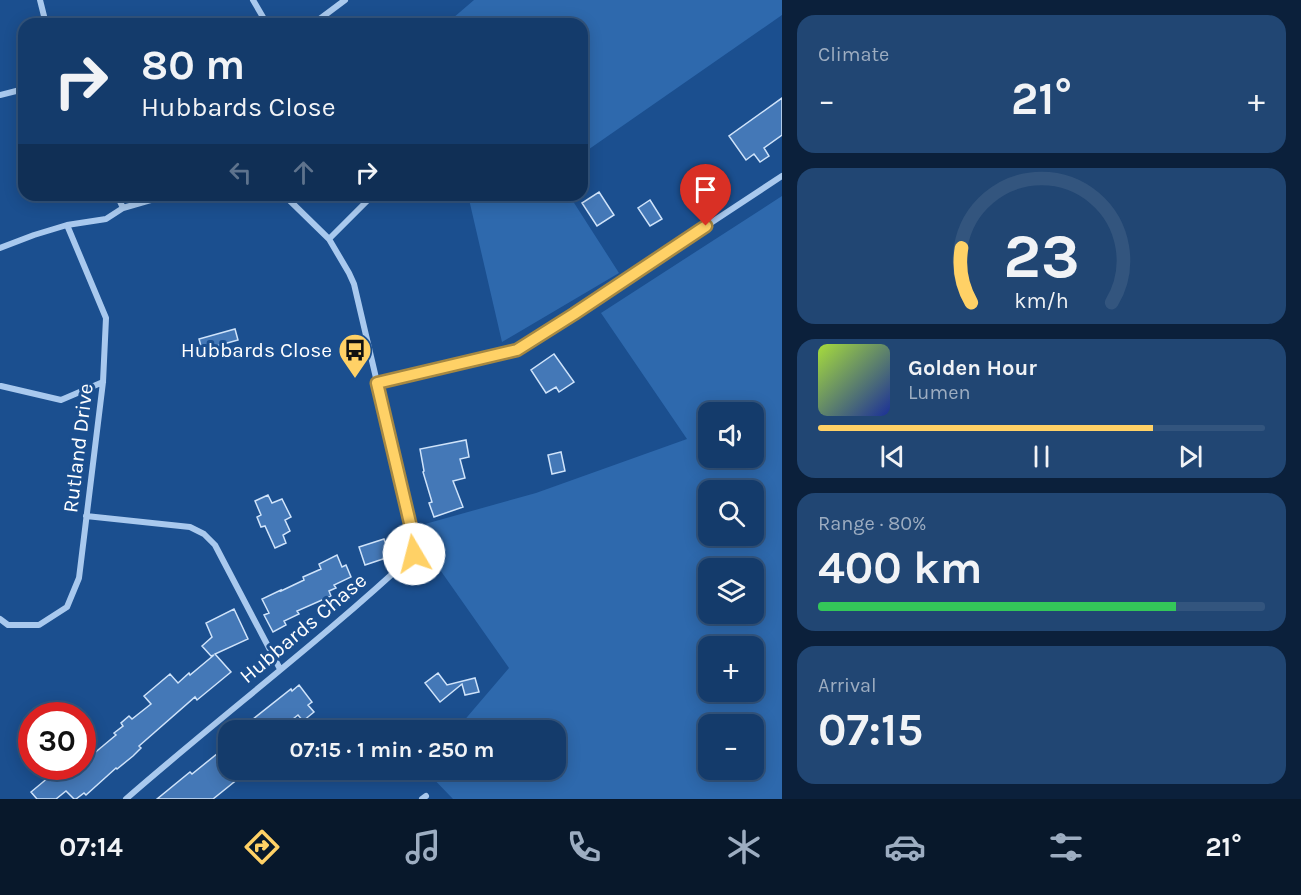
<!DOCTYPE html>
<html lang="en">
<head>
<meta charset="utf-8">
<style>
	body { margin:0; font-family:Karla,sans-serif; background:#214673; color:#f1f3f6; height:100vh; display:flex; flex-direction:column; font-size:22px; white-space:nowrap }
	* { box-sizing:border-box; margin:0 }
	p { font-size:20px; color:#9dadc1 }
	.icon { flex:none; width:33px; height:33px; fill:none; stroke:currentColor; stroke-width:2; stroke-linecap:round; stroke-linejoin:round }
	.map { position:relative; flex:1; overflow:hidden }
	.sheet { display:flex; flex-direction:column; gap:15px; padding:15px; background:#0b203b; width:519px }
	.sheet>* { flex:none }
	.guide { position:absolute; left:18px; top:18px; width:570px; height:183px; border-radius:18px; box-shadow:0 3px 15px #0003,0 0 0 2px #33557e; background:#143b6b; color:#f1f3f6; overflow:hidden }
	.controls { position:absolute; left:698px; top:402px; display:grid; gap:12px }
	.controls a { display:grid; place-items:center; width:66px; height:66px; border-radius:12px; background:#143b6b; box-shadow:0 3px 15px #0003,0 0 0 2px #33557e; font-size:30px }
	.speed { position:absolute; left:18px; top:702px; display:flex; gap:12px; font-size:30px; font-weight:700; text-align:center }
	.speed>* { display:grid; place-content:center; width:78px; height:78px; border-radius:50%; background:#143b6b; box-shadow:0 3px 15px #0003,0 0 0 2px #33557e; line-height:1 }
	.speed .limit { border:9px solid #d22; background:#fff; color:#111 }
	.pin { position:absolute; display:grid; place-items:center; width:51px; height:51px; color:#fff; margin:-62px -26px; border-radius:50% 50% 50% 0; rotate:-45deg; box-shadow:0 0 6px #0007 }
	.pin .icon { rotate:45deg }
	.me { position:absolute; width:66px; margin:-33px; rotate:352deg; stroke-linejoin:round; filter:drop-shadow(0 0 4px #0008) }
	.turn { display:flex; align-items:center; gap:21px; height:126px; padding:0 24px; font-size:27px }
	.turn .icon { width:78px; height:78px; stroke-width:2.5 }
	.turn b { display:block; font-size:42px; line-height:51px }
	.lanes { display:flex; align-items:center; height:57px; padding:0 24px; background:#0003; justify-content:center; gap:30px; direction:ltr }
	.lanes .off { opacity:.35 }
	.big { font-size:45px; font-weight:700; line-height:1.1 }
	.sheet .widget { flex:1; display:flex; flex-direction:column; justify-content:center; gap:9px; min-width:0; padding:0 21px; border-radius:18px; background:#214673 }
	.sheet .dial { align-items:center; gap:0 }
	.dial svg { height:156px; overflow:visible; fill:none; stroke:#33557e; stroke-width:7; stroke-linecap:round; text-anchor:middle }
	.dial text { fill:#f1f3f6; stroke:none }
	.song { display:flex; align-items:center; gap:18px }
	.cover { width:72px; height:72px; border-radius:9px; background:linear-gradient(135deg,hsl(80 70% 55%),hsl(230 70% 35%)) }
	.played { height:6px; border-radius:3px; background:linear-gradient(90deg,#ffd166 75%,#33557e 75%) }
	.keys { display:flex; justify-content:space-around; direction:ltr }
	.heat { display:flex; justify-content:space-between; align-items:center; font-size:33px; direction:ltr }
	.charge { height:9px; border-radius:4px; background:linear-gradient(90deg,#34c759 80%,#33557e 0) }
	.trip { position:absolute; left:218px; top:720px; width:348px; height:60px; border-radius:18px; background:#143b6b; box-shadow:0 3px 15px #0003,0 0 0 2px #33557e; font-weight:700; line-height:60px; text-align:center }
	.dock { display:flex; height:96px; justify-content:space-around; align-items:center; background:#08182b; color:#9dadc1 }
	.dock .icon { width:42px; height:42px }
	.dock .selected { color:#ffd166 }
	.dock b { font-size:27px; color:#f1f3f6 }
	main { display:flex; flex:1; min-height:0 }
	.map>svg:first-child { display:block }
	.green { fill:#2e69ad; fill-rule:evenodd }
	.building { fill:#4478b7; stroke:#cfe3fa; stroke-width:1.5 }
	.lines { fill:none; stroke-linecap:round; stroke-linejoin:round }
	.street { stroke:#a9c9ee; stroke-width:6 }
	.route-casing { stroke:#a68842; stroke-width:15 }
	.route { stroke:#ffd166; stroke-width:10 }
	.labels { text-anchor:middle; stroke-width:6; stroke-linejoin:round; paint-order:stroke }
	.poi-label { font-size:21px; fill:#fff; stroke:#1b4f8f; text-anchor:end }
	.street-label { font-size:21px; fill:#fff; stroke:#1b4f8f }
</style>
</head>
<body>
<main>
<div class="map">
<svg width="782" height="799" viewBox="0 0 782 799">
	<rect width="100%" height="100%" fill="#1b4f8f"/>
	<!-- green -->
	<path class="green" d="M474,0H782V15L582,154V24H446Z
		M468,195H569L619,273L502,342Z
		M782,196V799H453L425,770H555V730H456L509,668L424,547L425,524L536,493L687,439L601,313ZM708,412H753V458H708ZM708,490H753V536H708ZM708,568H753V614H708ZM708,646H753V692H708ZM708,724H753V770H708Z"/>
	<!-- building -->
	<path class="building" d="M782,98V135L764,148L769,156L760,162L754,154L746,160L729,136Z
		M599,192L614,215L597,226L582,203Z
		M650,200L662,219L650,226L638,208Z
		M235,329L238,340L202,350L199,339Z
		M554,354L574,382L559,392L556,387L546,393L531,370Z
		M466,440L469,457L460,459L465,478L453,481L463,507L434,517L429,503L432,502L423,472L424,471L420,449Z
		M561,452L565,471L552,474L548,455Z
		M268,495L272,503L282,499L291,517L285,520L290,531L283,535L286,543L275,548L265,526L261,527L257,517L261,515L255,501Z
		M384,539L385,542L388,541L392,556L365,565L359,547Z
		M337,555L342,567L346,565L351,577L334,585L336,588L329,591L331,596L297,611L299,614L284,621L286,625L273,632L264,615L269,613L262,599L281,590V591L304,580L303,577L321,569L319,564Z
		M234,609L248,639L215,654L231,672L197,700L195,697L139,746L141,748L133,756L117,769L116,768L86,795L84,793L76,799H74L66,791L56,799H37L31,792L49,777L51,780L62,770L63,772L69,766H82V743L92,755L116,735L114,733L123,726L121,723L129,716L132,719L151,704L144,696L170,674L178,683L189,673L190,675L214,655L211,656L202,646L212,637L206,623Z
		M438,673L447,685L475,678L479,692L465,695L462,684L440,702L425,683Z
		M299,685L312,702L308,705L314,712L303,721L298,715L279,730H239L291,689L292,691Z
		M228,745V770H249L213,799H157L190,772L192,774Z"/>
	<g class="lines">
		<!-- street -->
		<path class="street" d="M40,0L46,24
			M253,0L267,24
			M313,24L345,0
			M0,95L24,89
			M117,195L123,208
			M329,239L373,195
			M0,248L34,235L67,225L106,219L123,208L168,195
			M377,383L517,350L527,344L782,176
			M1,386L61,400L103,382
			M86,516L190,527L204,534L215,545L280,669
			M0,619L8,625H39L67,607L79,578L103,382L106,318L67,225
			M126,799C221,716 322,640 414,554L410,523L354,284L349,273L329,239L284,195
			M422,799L426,796"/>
	</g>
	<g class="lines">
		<defs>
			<path id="route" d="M414,554L410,523L377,383L517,350L574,314L706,226"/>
		</defs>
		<!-- route casing -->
		<use href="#route" class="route-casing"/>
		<!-- route -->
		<use href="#route" class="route"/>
	</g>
	<!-- icons -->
	<defs>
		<symbol id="bus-pin" viewBox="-11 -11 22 30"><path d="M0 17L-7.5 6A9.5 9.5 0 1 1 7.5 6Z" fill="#ffd166" stroke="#1b4f8f"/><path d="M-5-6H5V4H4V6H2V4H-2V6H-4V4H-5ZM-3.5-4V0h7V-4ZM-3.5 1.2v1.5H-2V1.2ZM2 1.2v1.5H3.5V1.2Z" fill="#111"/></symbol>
	</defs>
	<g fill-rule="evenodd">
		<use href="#bus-pin" x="336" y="331" width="38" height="52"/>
	</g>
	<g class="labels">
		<!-- poi labels -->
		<g class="poi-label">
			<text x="332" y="357">Hubbards Close</text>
		</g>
		<!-- street labels -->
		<g class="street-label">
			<text transform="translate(78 448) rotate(-83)" y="7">Rutland Drive</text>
			<text transform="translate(303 628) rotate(-40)" y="7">Hubbards Chase</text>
		</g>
	</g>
</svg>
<div class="controls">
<a><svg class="icon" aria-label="sound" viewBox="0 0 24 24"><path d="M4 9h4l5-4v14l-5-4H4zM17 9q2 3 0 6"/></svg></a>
<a><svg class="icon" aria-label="search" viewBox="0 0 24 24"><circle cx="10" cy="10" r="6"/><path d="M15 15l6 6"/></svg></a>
<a><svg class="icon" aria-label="layers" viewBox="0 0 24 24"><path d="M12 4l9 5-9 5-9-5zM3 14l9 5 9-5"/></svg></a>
<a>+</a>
<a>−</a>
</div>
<div class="speed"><div class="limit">30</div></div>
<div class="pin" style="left:706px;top:226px;background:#d93025"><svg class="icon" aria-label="arrive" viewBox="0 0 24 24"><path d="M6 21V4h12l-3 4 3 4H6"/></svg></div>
<svg class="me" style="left:414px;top:554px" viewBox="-20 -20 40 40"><circle r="19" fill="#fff"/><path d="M0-13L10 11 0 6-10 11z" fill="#ffd166"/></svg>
<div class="trip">07:15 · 1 min · 250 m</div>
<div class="guide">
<div class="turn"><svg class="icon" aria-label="right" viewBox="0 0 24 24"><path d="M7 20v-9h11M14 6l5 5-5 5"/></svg><div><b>80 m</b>Hubbards Close</div></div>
<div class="lanes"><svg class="icon off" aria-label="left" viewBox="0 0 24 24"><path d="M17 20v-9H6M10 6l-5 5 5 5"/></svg><svg class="icon off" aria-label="ahead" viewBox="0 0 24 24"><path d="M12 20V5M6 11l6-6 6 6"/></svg><svg class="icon" aria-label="right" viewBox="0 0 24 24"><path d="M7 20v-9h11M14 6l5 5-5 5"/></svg></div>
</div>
</div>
<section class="sheet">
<div class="widget"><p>Climate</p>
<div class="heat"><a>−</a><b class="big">21°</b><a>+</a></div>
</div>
<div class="widget dial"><svg viewBox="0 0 100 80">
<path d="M14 69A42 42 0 1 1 86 69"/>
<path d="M14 69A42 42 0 0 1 9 41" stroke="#ffd166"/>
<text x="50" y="56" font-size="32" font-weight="700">23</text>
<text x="50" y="72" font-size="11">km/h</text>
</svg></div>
<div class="widget">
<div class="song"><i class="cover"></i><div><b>Golden Hour</b><p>Lumen</p></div></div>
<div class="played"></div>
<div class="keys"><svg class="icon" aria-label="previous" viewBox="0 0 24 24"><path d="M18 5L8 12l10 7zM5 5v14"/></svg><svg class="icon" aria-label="pause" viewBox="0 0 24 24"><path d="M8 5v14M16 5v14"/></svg><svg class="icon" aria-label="next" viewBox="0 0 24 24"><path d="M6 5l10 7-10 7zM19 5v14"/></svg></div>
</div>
<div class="widget"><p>Range · 80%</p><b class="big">400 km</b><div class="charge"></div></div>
<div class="widget"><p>Arrival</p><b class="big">07:15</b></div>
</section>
</main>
<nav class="dock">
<b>07:14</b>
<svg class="icon selected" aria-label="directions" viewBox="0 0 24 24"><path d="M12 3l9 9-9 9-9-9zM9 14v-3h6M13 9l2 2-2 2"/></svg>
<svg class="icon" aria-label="music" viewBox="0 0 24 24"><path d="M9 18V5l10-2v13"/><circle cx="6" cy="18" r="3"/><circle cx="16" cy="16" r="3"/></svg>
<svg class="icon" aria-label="phone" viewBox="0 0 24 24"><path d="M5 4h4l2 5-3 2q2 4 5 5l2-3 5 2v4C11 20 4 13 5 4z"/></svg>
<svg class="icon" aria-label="climate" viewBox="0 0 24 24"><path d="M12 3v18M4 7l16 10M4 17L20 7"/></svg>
<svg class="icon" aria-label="car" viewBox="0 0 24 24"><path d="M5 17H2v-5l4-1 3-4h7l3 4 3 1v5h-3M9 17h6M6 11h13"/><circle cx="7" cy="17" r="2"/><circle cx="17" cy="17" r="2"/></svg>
<svg class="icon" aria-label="filters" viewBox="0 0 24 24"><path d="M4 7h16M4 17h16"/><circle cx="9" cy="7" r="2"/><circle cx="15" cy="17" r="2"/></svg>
<b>21°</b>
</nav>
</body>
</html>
